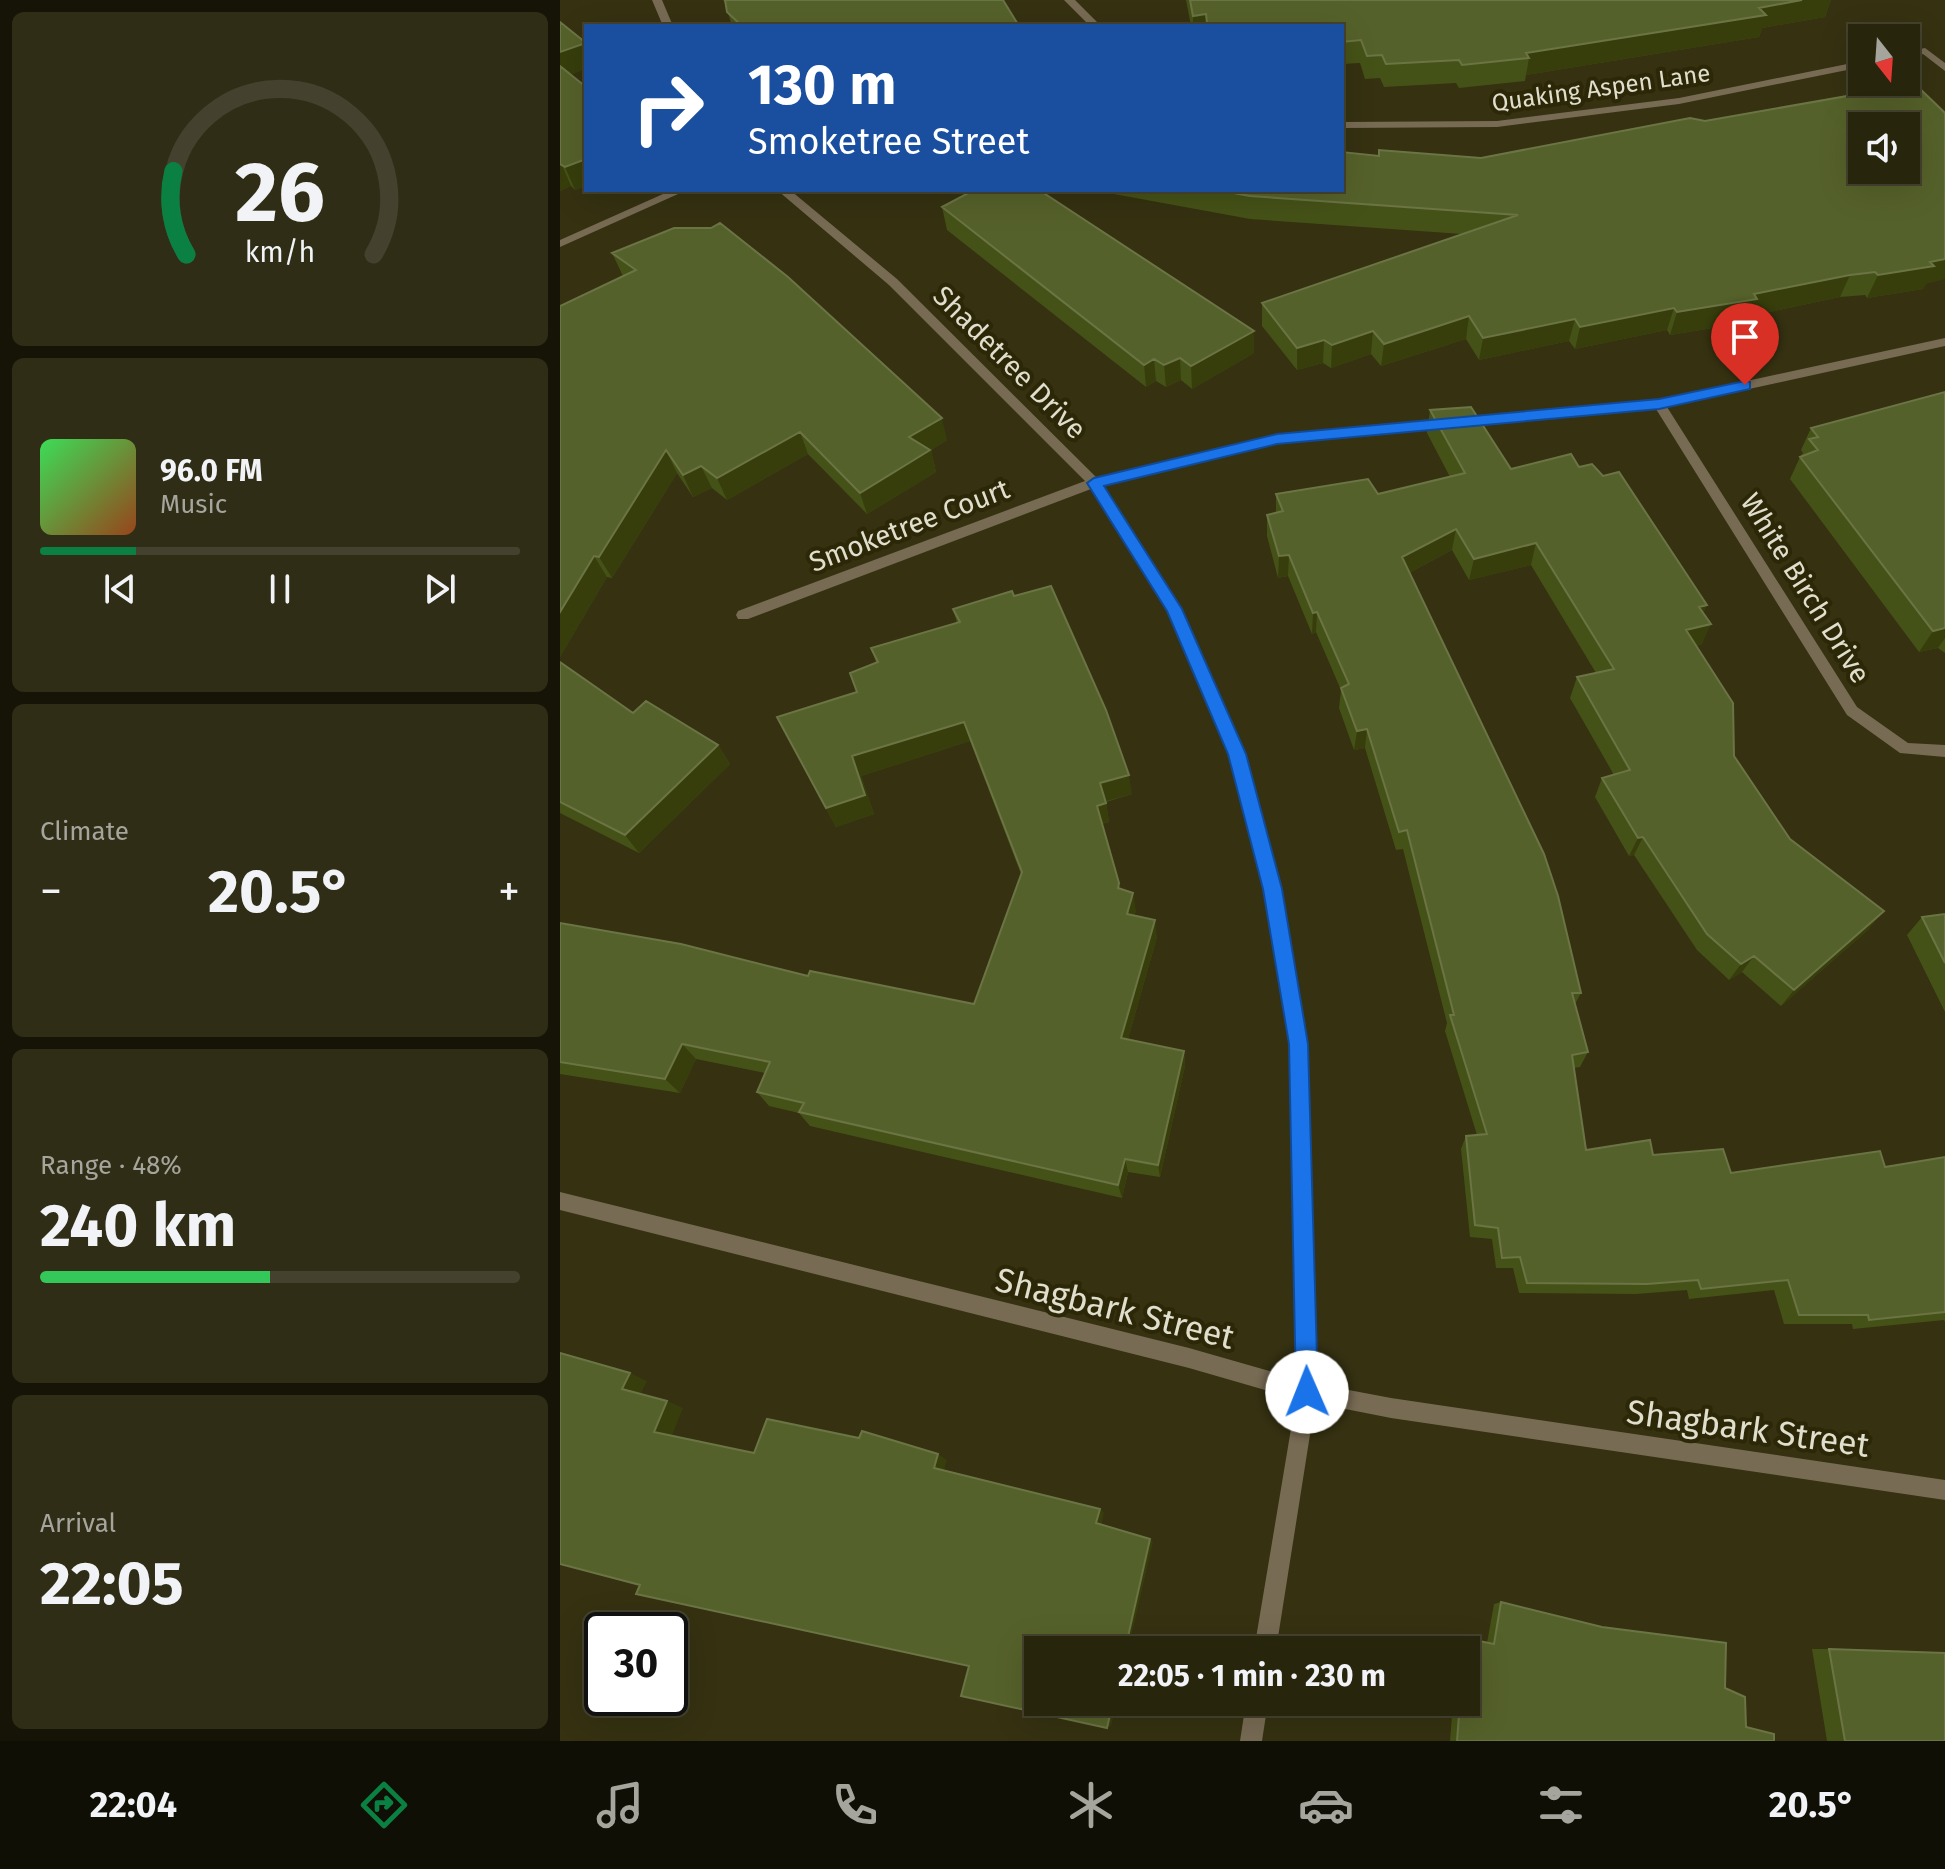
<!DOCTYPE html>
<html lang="en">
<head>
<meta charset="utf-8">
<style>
	body { margin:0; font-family:"Fira Sans",sans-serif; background:#302d16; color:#f1f3f6; height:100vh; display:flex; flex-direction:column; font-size:30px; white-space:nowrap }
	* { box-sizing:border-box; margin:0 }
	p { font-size:26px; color:#a5a59d }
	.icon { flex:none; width:44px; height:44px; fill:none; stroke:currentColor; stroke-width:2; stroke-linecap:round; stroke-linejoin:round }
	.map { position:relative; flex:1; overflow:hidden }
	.drawer { display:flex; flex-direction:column; gap:12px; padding:12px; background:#161407; width:560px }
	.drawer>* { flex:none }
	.top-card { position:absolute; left:24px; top:24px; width:760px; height:168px; border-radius:0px; box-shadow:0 8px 32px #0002,0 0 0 2px #44422e; background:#1a4fa0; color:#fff; overflow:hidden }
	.needle { width:52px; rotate:163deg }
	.buttons { position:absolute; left:1288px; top:24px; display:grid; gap:16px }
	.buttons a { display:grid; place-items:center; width:72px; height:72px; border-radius:0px; background:#28250d; box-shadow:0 8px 32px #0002,0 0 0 2px #44422e; font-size:40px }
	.speed { position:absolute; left:24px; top:1612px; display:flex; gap:16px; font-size:40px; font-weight:700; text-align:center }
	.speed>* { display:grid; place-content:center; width:104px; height:104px; border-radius:50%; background:#28250d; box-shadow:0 8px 32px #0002,0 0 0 2px #44422e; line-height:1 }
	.speed .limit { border:4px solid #111; border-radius:12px; background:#fff; color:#111 }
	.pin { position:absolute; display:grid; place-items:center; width:68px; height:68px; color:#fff; margin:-82px -34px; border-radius:50% 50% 50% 0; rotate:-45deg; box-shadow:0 0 8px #0007 }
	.pin .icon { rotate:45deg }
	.me { position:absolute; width:88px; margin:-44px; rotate:359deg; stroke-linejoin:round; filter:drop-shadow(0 0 6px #0008) }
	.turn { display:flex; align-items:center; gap:28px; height:168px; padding:0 32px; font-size:36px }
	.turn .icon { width:104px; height:104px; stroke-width:2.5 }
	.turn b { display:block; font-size:56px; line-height:68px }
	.big { font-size:60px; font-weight:700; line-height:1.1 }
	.drawer .tile { flex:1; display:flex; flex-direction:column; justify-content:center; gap:12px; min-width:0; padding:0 28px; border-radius:12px; background:#302d16 }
	.drawer .dial { align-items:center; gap:0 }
	.dial svg { height:208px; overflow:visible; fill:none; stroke:#44422e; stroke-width:7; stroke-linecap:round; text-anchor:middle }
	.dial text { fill:#f1f3f6; stroke:none }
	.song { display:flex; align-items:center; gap:24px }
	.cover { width:96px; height:96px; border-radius:12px; background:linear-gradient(135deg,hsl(130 70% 55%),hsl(20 70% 35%)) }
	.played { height:8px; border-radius:4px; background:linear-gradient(90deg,#0b8043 20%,#44422e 20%) }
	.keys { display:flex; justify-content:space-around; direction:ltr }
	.heat { display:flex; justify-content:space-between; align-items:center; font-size:44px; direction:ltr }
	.charge { height:12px; border-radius:6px; background:linear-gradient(90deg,#34c759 48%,#44422e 0) }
	.trip { position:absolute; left:464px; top:1636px; width:456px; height:80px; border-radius:0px; background:#28250d; box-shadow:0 8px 32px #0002,0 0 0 2px #44422e; font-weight:700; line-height:80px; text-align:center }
	.tabs { display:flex; height:128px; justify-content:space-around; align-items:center; background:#100f05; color:#a5a59d }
	.tabs .icon { width:56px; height:56px }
	.tabs .current { color:#0b8043 }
	.tabs b { font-size:36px; color:#f1f3f6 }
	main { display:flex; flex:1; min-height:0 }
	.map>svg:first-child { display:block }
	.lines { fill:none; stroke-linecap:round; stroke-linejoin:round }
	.street { fill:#786b54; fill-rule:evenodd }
	.wall { fill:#455217 }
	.shaded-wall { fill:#373e0c }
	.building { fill:#55612a; stroke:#6b7444; stroke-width:2; fill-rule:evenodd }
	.route { fill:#1a73e8; stroke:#114b97; stroke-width:2 }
	.labels { text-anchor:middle; stroke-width:8; stroke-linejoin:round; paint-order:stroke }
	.far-street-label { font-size:24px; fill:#e0decc; stroke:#2b2707 }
	.street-label { font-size:28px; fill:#e0decc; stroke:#2b2707 }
	.near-street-label { font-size:34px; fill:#e0decc; stroke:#2b2707 }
</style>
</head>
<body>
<main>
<section class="drawer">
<div class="tile dial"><svg viewBox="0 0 100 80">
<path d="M14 69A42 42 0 1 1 86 69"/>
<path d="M14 69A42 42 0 0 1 9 37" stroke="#0b8043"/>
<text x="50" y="56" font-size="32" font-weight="700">26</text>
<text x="50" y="72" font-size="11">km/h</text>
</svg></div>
<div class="tile">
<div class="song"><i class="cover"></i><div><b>96.0 FM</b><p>Music</p></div></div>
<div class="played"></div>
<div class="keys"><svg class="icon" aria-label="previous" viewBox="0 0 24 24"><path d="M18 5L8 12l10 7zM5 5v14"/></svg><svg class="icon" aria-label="pause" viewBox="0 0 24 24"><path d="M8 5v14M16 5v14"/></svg><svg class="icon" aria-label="next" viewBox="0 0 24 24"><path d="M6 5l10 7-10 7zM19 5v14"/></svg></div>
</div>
<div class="tile"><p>Climate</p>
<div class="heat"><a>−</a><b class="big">20.5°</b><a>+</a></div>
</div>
<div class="tile"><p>Range · 48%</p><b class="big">240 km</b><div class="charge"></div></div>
<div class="tile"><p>Arrival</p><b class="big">22:05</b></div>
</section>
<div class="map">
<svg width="1385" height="1741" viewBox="0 0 1385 1741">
	<rect width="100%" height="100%" fill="#353111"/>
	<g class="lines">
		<!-- street -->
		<path class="street" d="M92,0H102L113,26H103Z
			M504,0H515L541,26H530Z
			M1365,48L1385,63V71L1363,54L1346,58V52Z
			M1302,61V67L1119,104L937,127L782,128V122L937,121L1119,98Z
			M112,190H127L0,247V240Z
			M217,190H230L337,279L537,478L717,435L1099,400L1385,338V346L1107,407L1297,707L1348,743L1385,745V757L1340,753L1287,715L1096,409L717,443L542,486L621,609L685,754L720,889L748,1044L757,1384L831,1398L1385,1480V1500L831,1418L755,1403L716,1650H694L736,1399L629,1368L0,1210V1192L629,1348L737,1379L730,1044L704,889L669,754L608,611L531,489L188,619H178L176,615L178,611L525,481L329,285Z
			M686,1702H708L702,1741H680Z"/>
	</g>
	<!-- wall -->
	<path class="wall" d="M163,0H443L459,26H172L165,3Z
		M626,0H1271L1265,17L1202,28L1199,37L966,75L965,81L899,88L896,83L824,87L820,78L805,79L800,63L782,64V26H631Z
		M0,22L11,75L26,87V186L15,190L11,186L0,191Z
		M782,152L1366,284L1363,289L1307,298L1305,295L1280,297L1191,316L1189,322L1110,335L1107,330L1015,349L1009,341L919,360L906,339L821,366L811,354L771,368L763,363L737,370L702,326V303L902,234L690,219L532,190H782Z
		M382,207L694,353L632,389L621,380L606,387L596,381L586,387L387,230Z
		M52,253L387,440L371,450L376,472L307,514L248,454L167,500L152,488L133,497L117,473L52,578L47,577L0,657V306L63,276Z
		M1385,392V653L1378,648L1359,652L1230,479L1240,457L1243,453L1241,450L1251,428Z
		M870,410L951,469L1019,467L1144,614L1142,644L1136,646L1174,756L1230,839L1309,929L1221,1006L1182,972L1169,980L1137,950L1074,855L1069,856L1035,797L1042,778L1054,775L1010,698L1017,677L1036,673L971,565L909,580L892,550L849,573L1021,993L1015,1004L1028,1052L1020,1067L1014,1068L1026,1150L1093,1155L1171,1173L1325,1167L1385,1157V1322L1384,1320L1293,1329L1292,1324H1224L1214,1290L1129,1299L1127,1290L1076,1294L959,1293L953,1268H936L932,1239L910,1237L901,1149L906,1136L917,1135L885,1031L887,1023L843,849L836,850L805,748L794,750L779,708L781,690L756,632L752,634L728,576L718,578L707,536V515L716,513V494H818L890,477L867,433Z
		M393,609L572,794L546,802L549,822L542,824L560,889L576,911L574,915L597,937L568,1039L624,1051L625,1066L600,1177L568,1172L562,1198L250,1126L239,1113L209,1106L197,1092L205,1073L136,1059L120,1093L0,1074V923L248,976L414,1004L461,874L410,741L301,776L314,814L276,827L217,717L297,692L316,662L311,648L397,623Z
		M0,662L73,713L158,745L170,764L79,853L0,813Z
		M1385,914V1012L1347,935L1362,917Z
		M941,1602L1165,1688L1186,1727L1214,1741H890L893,1702H906V1650H897L898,1639L904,1638L927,1643L934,1604Z
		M1252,1649H1269L1385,1741H1267Z"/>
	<!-- shaded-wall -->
	<path class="shaded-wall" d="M1242,0H1271L1265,17L1202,28L1199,37L966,75L969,58L966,53Z
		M646,14V26H633V16Z
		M26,43V69L0,79V52Z
		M26,159V186L15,190L5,167Z
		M1,163L11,186L0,191V164Z
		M1385,259V279L1366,284L1363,289L1307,298L1318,275Z
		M1290,275L1280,297L1191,316L1189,322L1110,335L1117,312L1194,294Z
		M1114,308L1107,330L1015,349L1020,327Z
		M909,316L906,339L821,366L824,344Z
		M1015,319L1009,341L919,360L923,338Z
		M694,331V353L632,389L631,366Z
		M813,331L811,354L771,368L772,345Z
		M764,340L763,363L737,370V348Z
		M620,358L621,380L606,387L604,365Z
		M594,359L596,381L586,387L584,365Z
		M382,418L387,440L371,450L376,472L307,514L300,493L349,437Z
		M240,432L248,454L167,500L157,478Z
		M106,450L117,473L52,578L39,557Z
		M141,466L152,488L133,497L123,475Z
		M896,529L892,550L839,578L842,557Z
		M976,543L971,565L909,580L914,559Z
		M729,555L728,576L718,578L719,556Z
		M34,556L47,577L0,657V612Z
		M1147,605L1138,626L1139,607Z
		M757,612L756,632L752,634L753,613Z
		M1151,624L1142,644L1117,651L1126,630Z
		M1385,628V638L1378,648L1359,652L1373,631Z
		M404,722L410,741L301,776L314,814L276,827L266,808L292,756Z
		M807,729L805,748L794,750L797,731Z
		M158,745L170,764L79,853L65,835Z
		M569,775L572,794L543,802L540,783Z
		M546,803L549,822L540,824L537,806Z
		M1083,837L1074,855L1069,856L1078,838Z
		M573,893L576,911L570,931L567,914Z
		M1324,911L1309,929L1221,1006L1234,990Z
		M595,920L597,937L564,1053L561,1038Z
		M1194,956L1182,972L1169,980L1181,964Z
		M122,1044L136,1059L120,1093L105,1079Z
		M624,1051L625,1066L600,1177L598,1165Z
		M565,1159L568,1172L562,1198L558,1185Z
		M70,1373L87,1381L79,1397L62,1389Z
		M107,1401L123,1408L111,1438L94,1432Z
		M378,1454L387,1460L383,1473L374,1468Z
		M540,1509L544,1513L541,1527L536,1523Z
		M590,1539L593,1542L568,1650H565Z
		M553,1702H557L551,1726L547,1728Z"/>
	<!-- building -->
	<path class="building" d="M165,0H443L459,26H182L167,12Z
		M630,0H1242L1199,8L1206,15L966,53L969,58L902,65L899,60L826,64L822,55L807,56L801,40L782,42V26H716V25L660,26L659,23H647L646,14L633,16Z
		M0,22L26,43L0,52Z
		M0,66L26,87V159L5,167L0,164Z
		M1355,84L1385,113V259L1370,262L1374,266L1318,275L1315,272L1290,275L1194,294L1197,299L1117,312L1114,308L1020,327L1015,319L923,338L909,316L824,344L813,331L772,345L764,340L737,348L702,303L958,215L690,196L657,190H782V152L819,156V150L921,158L1130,118L1145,121ZM1302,126H1346V170H1302Z
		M414,190H479L694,331L631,366L620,358L604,365L594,359L584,365L382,207Z
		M160,223L228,277L382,418L349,437L370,450L300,493L240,432L157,478L141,466L123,475L106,450L39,557L34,556L0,612V306L76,270L52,253L114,228H151Z
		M1385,392V628L1373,631L1240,457L1258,450L1249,439L1258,437L1251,428Z
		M911,407L951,469L1011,454L1019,467L1032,464L1043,476L1059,472L1147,605L1139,607L1151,624L1126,630L1173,703L1174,756L1230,839L1324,911L1234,990L1194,956L1181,964L1147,934L1083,837L1078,838L1042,778L1070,770L1017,677L1054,669L976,543L914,559L896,529L842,557L984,854L998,896L1021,993H1012L1028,1052L1012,1055L1026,1150L1090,1140L1093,1155L1163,1149L1171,1173L1320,1151L1325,1167L1385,1157V1312L1309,1320L1308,1315H1239L1228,1280L1141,1289L1138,1280L1087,1284L967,1283L960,1257L942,1258L938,1228L915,1225L906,1136L927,1134L890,1015H894L847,830L839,832L807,729L797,731L781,688L789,684L757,612L753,613L729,555L719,556L707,515L723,511L716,494L808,479L818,494L905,473L870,410Z
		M491,586L546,710L569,775L540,783L546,803L537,806L559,883L558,888L573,893L567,914L595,920L561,1038L624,1051L598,1165L565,1159L558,1185L239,1112L244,1103L197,1092L210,1062L122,1044L105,1079L0,1062V923L121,944L248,976L250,971L414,1004L462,872L404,722L292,756L305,795L266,808L217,717L297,692L290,673L318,662L311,648L400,622L393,609L452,591L454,596Z
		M0,662L73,713L86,701L158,745L65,835L0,802Z
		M1385,914V963L1362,917Z
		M0,1353L70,1373L62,1389L107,1401L94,1432L194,1453L207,1419L299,1438L302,1431L378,1454L374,1468L540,1509L536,1523L590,1539L565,1650H478V1702H553L547,1728L401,1696L409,1666L76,1594L80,1585L0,1564Z
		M941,1602L1042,1627L1166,1643L1165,1688L1185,1697L1186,1727L1214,1734V1741H897L900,1702H906V1650H903L904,1638L934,1644Z
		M1269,1649L1385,1653V1741H1285Z"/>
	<!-- route -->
	<path class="route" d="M1185,381L1190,382V389L1099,409L717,444L544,486L622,609L686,754L722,889L748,1044L758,1392L755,1400L747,1404L739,1400L736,1392L729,1044L703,889L668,754L607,611L527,483L534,478L717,434L1099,399Z"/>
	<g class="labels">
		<!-- far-street labels -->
		<g class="far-street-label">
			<text transform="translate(1041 88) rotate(-8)" y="8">Quaking Aspen Lane</text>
		</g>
		<!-- street labels -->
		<g class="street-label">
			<text transform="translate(450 362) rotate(45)" y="10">Shadetree Drive</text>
			<text transform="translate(349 525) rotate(-21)" y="10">Smoketree Court</text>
			<text transform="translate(1246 588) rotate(58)" y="10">White Birch Drive</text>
		</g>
		<!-- near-street labels -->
		<g class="near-street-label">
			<text transform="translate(555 1308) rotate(14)" y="12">Shagbark Street</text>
			<text transform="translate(1188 1428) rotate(8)" y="12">Shagbark Street</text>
		</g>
	</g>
</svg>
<div class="buttons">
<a><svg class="needle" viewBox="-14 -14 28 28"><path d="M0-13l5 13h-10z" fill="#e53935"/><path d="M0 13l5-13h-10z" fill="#a5a59d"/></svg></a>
<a><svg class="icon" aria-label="sound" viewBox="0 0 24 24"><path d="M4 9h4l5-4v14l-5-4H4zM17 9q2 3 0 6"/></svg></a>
</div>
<div class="speed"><div class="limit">30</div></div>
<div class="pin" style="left:1185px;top:385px;background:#d93025"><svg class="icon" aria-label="arrive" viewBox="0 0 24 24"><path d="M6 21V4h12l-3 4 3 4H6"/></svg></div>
<svg class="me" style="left:747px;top:1392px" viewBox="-20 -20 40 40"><circle r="19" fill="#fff"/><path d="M0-13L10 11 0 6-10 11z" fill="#1a73e8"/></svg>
<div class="trip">22:05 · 1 min · 230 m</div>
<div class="top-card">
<div class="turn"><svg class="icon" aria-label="right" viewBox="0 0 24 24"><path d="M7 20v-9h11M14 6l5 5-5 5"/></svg><div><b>130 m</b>Smoketree Street</div></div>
</div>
</div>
</main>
<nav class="tabs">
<b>22:04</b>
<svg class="icon current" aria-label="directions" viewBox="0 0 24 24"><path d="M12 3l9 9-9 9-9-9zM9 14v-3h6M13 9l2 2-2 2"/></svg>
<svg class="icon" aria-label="music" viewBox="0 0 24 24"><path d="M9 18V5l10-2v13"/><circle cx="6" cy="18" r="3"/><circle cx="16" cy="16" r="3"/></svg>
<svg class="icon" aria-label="phone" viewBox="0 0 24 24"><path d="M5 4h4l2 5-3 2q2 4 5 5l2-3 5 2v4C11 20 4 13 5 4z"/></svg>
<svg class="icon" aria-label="climate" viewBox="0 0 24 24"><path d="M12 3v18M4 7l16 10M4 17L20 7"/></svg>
<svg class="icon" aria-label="car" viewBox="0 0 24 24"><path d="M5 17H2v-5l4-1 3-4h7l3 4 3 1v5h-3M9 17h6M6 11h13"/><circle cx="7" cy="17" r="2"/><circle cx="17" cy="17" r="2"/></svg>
<svg class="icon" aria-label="filters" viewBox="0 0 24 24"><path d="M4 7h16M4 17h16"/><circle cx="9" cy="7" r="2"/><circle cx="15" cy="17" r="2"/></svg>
<b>20.5°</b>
</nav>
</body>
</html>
